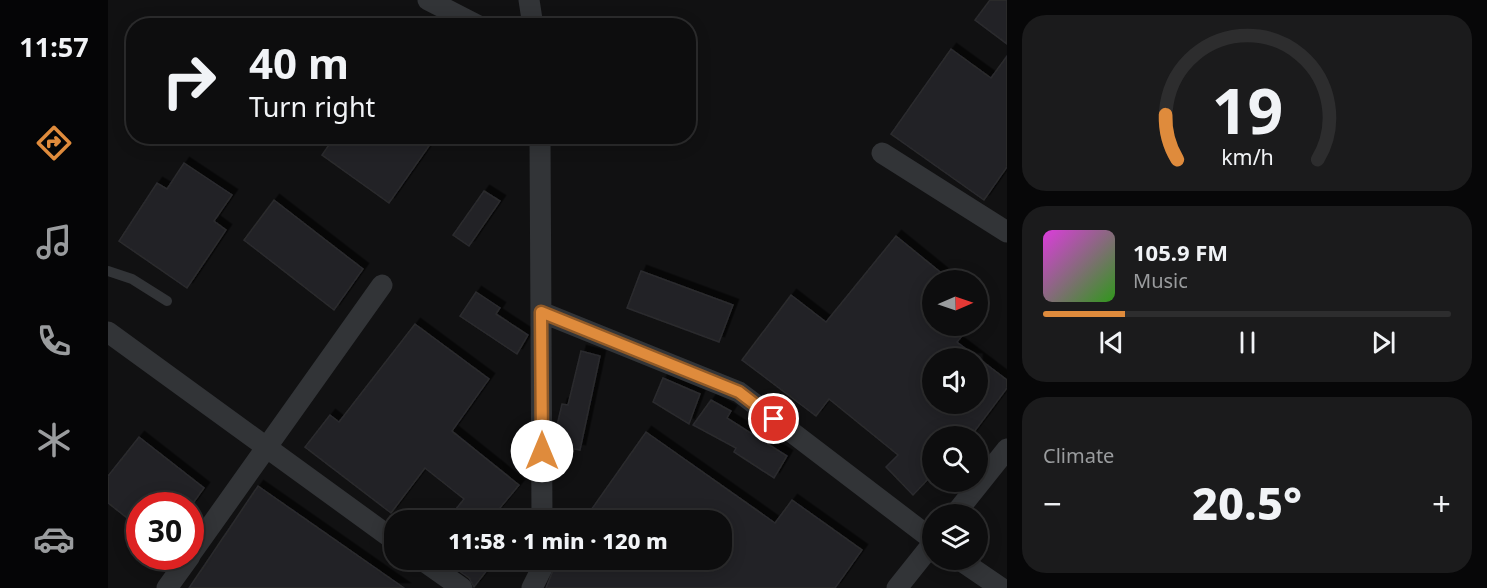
<!DOCTYPE html>
<html lang="en">
<head>
<meta charset="utf-8">
<style>
	body { margin:0; font-family:"Noto Sans",sans-serif; background:#1b1b1c; color:#f1f3f6; height:100vh; display:flex; flex-direction:column; font-size:22px; white-space:nowrap }
	* { box-sizing:border-box; margin:0 }
	p { font-size:20px; color:#9a9c9e }
	.icon { flex:none; width:33px; height:33px; fill:none; stroke:currentColor; stroke-width:2; stroke-linecap:round; stroke-linejoin:round }
	.map { position:relative; flex:1; overflow:hidden }
	.details { display:flex; flex-direction:column; gap:15px; padding:15px; background:#070708; width:480px }
	.details>* { flex:none }
	.hud { position:absolute; left:18px; top:18px; width:570px; height:126px; border-radius:24px; box-shadow:0 3px 15px #0003,0 0 0 2px #2d2d2e; background:#0d0d0e; color:#f1f3f6; overflow:hidden }
	.needle { width:39px; rotate:88deg }
	.tools { position:absolute; left:814px; top:270px; display:grid; gap:12px }
	.tools a { display:grid; place-items:center; width:66px; height:66px; border-radius:50%; background:#0d0d0e; box-shadow:0 3px 15px #0003,0 0 0 2px #2d2d2e; font-size:30px }
	.speed { position:absolute; left:18px; top:492px; display:flex; gap:12px; font-size:30px; font-weight:700; text-align:center }
	.speed>* { display:grid; place-content:center; width:78px; height:78px; border-radius:50%; background:#0d0d0e; box-shadow:0 3px 15px #0003,0 0 0 2px #2d2d2e; line-height:1 }
	.speed .limit { border:9px solid #d22; background:#fff; color:#111 }
	.pin { position:absolute; display:grid; place-items:center; width:51px; height:51px; color:#fff; margin:-26px; border:3px solid #fff; border-radius:50%; box-shadow:0 2px 6px #0007 }
	.me { position:absolute; width:66px; margin:-33px; rotate:0deg; stroke-linejoin:round; filter:drop-shadow(0 0 4px #0008) }
	.turn { display:flex; align-items:center; gap:21px; height:126px; padding:0 24px; font-size:27px }
	.turn .icon { width:78px; height:78px; stroke-width:2.5 }
	.turn b { display:block; font-size:42px; line-height:51px }
	.big { font-size:45px; font-weight:800; line-height:1.1 }
	.details .tile { flex:1; display:flex; flex-direction:column; justify-content:center; gap:9px; min-width:0; padding:0 21px; border-radius:24px; background:#1b1b1c }
	.details .dial { align-items:center; gap:0 }
	.dial svg { height:156px; overflow:visible; fill:none; stroke:#2d2d2e; stroke-width:7; stroke-linecap:round; text-anchor:middle }
	.dial text { fill:#f1f3f6; stroke:none }
	.song { display:flex; align-items:center; gap:18px }
	.cover { width:72px; height:72px; border-radius:9px; background:linear-gradient(135deg,hsl(300 70% 55%),hsl(110 70% 35%)) }
	.played { height:6px; border-radius:3px; background:linear-gradient(90deg,#df8b3c 20%,#2d2d2e 20%) }
	.keys { display:flex; justify-content:space-around; direction:ltr }
	.heat { display:flex; justify-content:space-between; align-items:center; font-size:33px; direction:ltr }
	.trip { position:absolute; left:276px; top:510px; width:348px; height:60px; border-radius:24px; background:#0d0d0e; box-shadow:0 3px 15px #0003,0 0 0 2px #2d2d2e; font-weight:800; line-height:60px; text-align:center }
	main { display:flex; flex:1; min-height:0 }
	.tabs { display:flex; flex-direction:column; width:108px; justify-content:space-around; align-items:center; background:#050506; color:#9a9c9e }
	.tabs .icon { width:42px; height:42px }
	.tabs .current { color:#df8b3c }
	.tabs b { font-size:27px; color:#f1f3f6 }
	.map>svg:first-child { display:block }
	.building { fill:#242426; stroke:#2b2b2e; stroke-width:1.5; fill-rule:evenodd; filter:url(#shadow) }
	.lines { fill:none; stroke-linecap:round; stroke-linejoin:round }
	.service { stroke:#323437; stroke-width:10 }
	.minor { stroke:#323437; stroke-width:21 }
	.route-casing { stroke:#915a27; stroke-width:15 }
	.route { stroke:#df8b3c; stroke-width:10 }
</style>
</head>
<body>
<main>
<nav class="tabs">
<b>11:57</b>
<svg class="icon current" aria-label="directions" viewBox="0 0 24 24"><path d="M12 3l9 9-9 9-9-9zM9 14v-3h6M13 9l2 2-2 2"/></svg>
<svg class="icon" aria-label="music" viewBox="0 0 24 24"><path d="M9 18V5l10-2v13"/><circle cx="6" cy="18" r="3"/><circle cx="16" cy="16" r="3"/></svg>
<svg class="icon" aria-label="phone" viewBox="0 0 24 24"><path d="M5 4h4l2 5-3 2q2 4 5 5l2-3 5 2v4C11 20 4 13 5 4z"/></svg>
<svg class="icon" aria-label="climate" viewBox="0 0 24 24"><path d="M12 3v18M4 7l16 10M4 17L20 7"/></svg>
<svg class="icon" aria-label="car" viewBox="0 0 24 24"><path d="M5 17H2v-5l4-1 3-4h7l3 4 3 1v5h-3M9 17h6M6 11h13"/><circle cx="7" cy="17" r="2"/><circle cx="17" cy="17" r="2"/></svg>
</nav>
<div class="map">
<svg width="899" height="588" viewBox="0 0 899 588">
	<defs>
		<filter id="shadow"><feDropShadow dx="5.5" dy="-5.5" stdDeviation="0" flood-color="#0009"/></filter>
	</defs>
	<rect width="100%" height="100%" fill="#111112"/>
	<!-- building -->
	<path class="building" d="M882,0H899V44L867,20Z
		M843,49L883,78L899,56V167L876,200L783,134Z
		M227,136H328L281,203L214,155Z
		M76,163L124,195L106,221L118,230L79,288L11,241L49,183L59,189Z
		M376,191L392,201L361,246L345,235Z
		M166,200L255,269L226,310L136,240Z
		M788,236L842,280H825V326H862L849,342L899,380V388L863,436H825V474L805,495L778,467L790,455L721,399L708,416L634,360L683,295L718,322ZM825,358H870V404H825Z
		M533,271L625,305L611,342L519,308Z
		M368,292L392,308L388,314L420,335L409,354L352,316Z
		M307,324L381,379L344,431L411,485L382,520H339L356,499L317,468L283,513L197,447L222,415L231,422Z
		M473,351L492,356L472,450L446,445V438L454,404L460,405Z
		M555,378L592,394L581,424L545,402Z
		M603,400L623,411L619,418L679,456L666,478L626,452L628,448L585,425Z
		M538,432L667,523L684,500L754,550L727,588H438L449,560H614V520H476Z
		M31,437L96,488L83,506H32V528L0,503V476Z
		M150,486L296,588H81Z
		M336,560H387L366,587L361,578Z"/>
	<g class="lines">
		<!-- service -->
		<path class="service" d="M0,271L24,279L59,301"/>
		<!-- minor -->
		<path class="minor" d="M320,0L371,26
			M421,0L425,26
			M432,136L434,520
			M774,153L899,232
			M433,312L631,392L825,540
			M0,332L286,540
			M847,514L899,449
			M82,555L274,285
			M314,560L354,588
			M852,560L893,588
			M59,588L82,556
			M424,588L434,568V560
			M789,588L825,543"/>
	</g>
	<g class="lines">
		<defs>
			<path id="route" d="M434,451L433,312L631,392L666,419"/>
		</defs>
		<!-- route casing -->
		<use href="#route" class="route-casing"/>
		<!-- route -->
		<use href="#route" class="route"/>
	</g>
</svg>
<div class="tools">
<a><svg class="needle" viewBox="-14 -14 28 28"><path d="M0-13l5 13h-10z" fill="#e53935"/><path d="M0 13l5-13h-10z" fill="#9a9c9e"/></svg></a>
<a><svg class="icon" aria-label="sound" viewBox="0 0 24 24"><path d="M4 9h4l5-4v14l-5-4H4zM17 9q2 3 0 6"/></svg></a>
<a><svg class="icon" aria-label="search" viewBox="0 0 24 24"><circle cx="10" cy="10" r="6"/><path d="M15 15l6 6"/></svg></a>
<a><svg class="icon" aria-label="layers" viewBox="0 0 24 24"><path d="M12 4l9 5-9 5-9-5zM3 14l9 5 9-5"/></svg></a>
</div>
<div class="speed"><div class="limit">30</div></div>
<div class="pin" style="left:666px;top:419px;background:#d93025"><svg class="icon" aria-label="arrive" viewBox="0 0 24 24"><path d="M6 21V4h12l-3 4 3 4H6"/></svg></div>
<svg class="me" style="left:434px;top:451px" viewBox="-20 -20 40 40"><circle r="19" fill="#fff"/><path d="M0-13L10 11 0 6-10 11z" fill="#df8b3c"/></svg>
<div class="trip">11:58 · 1 min · 120 m</div>
<div class="hud">
<div class="turn"><svg class="icon" aria-label="right" viewBox="0 0 24 24"><path d="M7 20v-9h11M14 6l5 5-5 5"/></svg><div><b>40 m</b>Turn right</div></div>
</div>
</div>
<section class="details">
<div class="tile dial"><svg viewBox="0 0 100 80">
<path d="M14 69A42 42 0 1 1 86 69"/>
<path d="M14 69A42 42 0 0 1 8 46" stroke="#df8b3c"/>
<text x="50" y="56" font-size="32" font-weight="700">19</text>
<text x="50" y="72" font-size="11">km/h</text>
</svg></div>
<div class="tile">
<div class="song"><i class="cover"></i><div><b>105.9 FM</b><p>Music</p></div></div>
<div class="played"></div>
<div class="keys"><svg class="icon" aria-label="previous" viewBox="0 0 24 24"><path d="M18 5L8 12l10 7zM5 5v14"/></svg><svg class="icon" aria-label="pause" viewBox="0 0 24 24"><path d="M8 5v14M16 5v14"/></svg><svg class="icon" aria-label="next" viewBox="0 0 24 24"><path d="M6 5l10 7-10 7zM19 5v14"/></svg></div>
</div>
<div class="tile"><p>Climate</p>
<div class="heat"><a>−</a><b class="big">20.5°</b><a>+</a></div>
</div>
</section>
</main>
</body>
</html>
